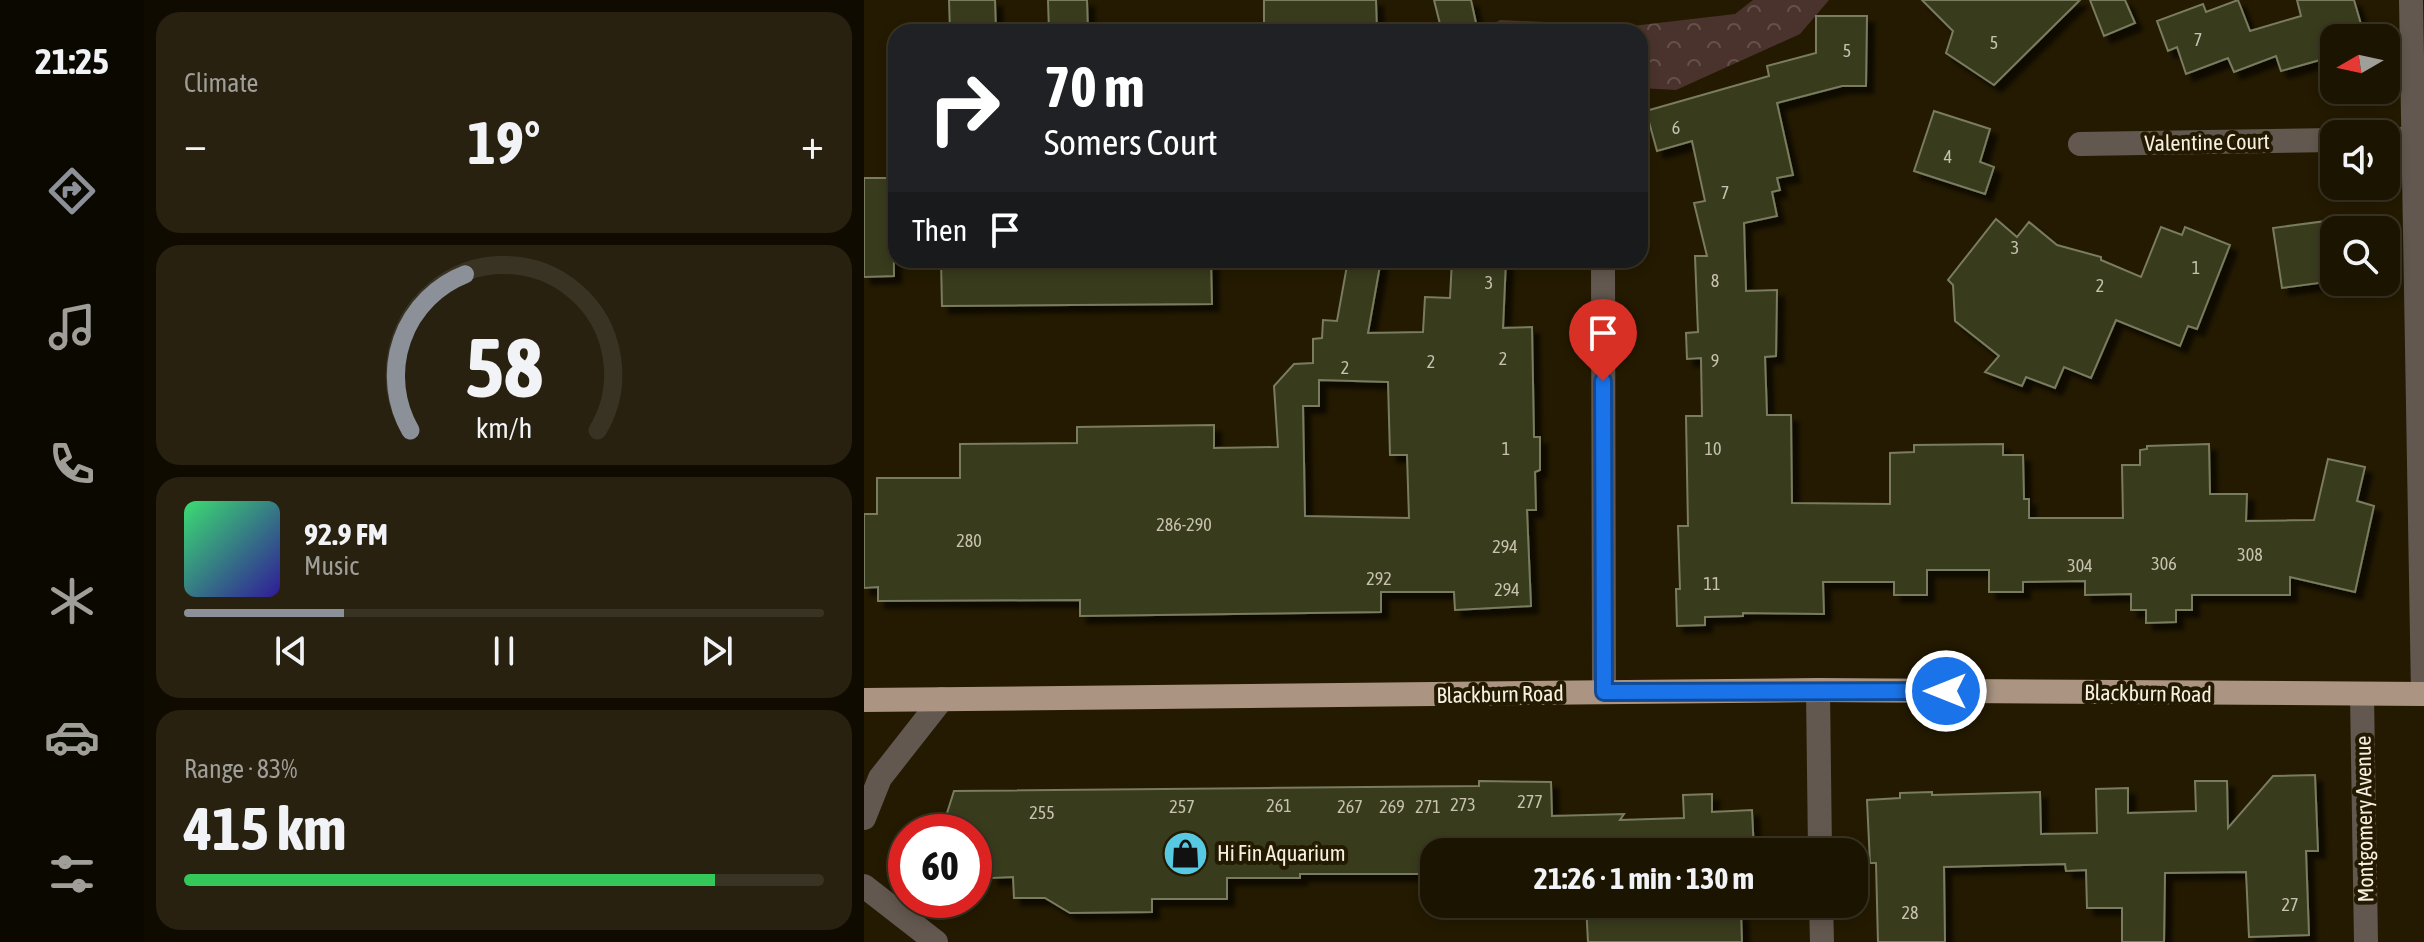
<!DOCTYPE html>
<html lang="en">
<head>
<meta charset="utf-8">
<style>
	body { margin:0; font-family:"Asap Condensed",sans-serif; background:#282110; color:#f1f3f6; height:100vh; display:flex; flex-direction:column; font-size:30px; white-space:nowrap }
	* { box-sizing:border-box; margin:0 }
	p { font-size:26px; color:#a09e99 }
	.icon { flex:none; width:44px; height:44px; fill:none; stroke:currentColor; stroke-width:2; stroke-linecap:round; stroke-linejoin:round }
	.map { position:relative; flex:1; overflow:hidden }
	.side { display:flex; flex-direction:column; gap:12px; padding:12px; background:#0f0b01; width:720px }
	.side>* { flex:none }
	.top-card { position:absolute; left:24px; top:24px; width:760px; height:244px; border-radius:24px; box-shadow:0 4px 12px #0003,0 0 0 2px #393323; background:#202124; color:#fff; overflow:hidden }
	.needle { width:52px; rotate:261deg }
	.fabs { position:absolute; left:1456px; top:24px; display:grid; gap:16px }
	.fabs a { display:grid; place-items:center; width:80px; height:80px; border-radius:16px; background:#1b1401; box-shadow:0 4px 12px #0003,0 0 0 2px #393323; font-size:40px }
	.speed { position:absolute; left:24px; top:814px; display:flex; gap:16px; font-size:40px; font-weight:700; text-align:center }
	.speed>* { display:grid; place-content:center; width:104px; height:104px; border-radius:50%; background:#1b1401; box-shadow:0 4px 12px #0003,0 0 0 2px #393323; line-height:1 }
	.speed .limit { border:12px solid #d22; background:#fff; color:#111 }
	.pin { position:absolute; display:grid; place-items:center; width:68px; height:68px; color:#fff; margin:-82px -34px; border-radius:50% 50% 50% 0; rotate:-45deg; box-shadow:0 0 8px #0007 }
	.pin .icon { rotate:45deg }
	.me { position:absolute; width:88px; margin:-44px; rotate:270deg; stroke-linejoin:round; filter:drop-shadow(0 0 6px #0008) }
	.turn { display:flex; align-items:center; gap:28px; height:168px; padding:0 24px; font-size:36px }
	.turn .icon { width:104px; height:104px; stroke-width:2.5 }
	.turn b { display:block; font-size:56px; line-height:68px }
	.then { display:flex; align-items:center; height:76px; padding:0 24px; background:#0003; gap:16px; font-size:30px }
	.big { font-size:60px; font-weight:700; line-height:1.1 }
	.side .widget { flex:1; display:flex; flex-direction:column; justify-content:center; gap:12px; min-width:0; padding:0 28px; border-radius:24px; background:#282110 }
	.side .dial { align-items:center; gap:0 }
	.dial svg { height:208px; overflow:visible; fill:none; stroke:#393323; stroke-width:7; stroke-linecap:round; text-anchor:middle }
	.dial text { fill:#f1f3f6; stroke:none }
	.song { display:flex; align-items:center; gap:24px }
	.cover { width:96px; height:96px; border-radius:12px; background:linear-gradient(135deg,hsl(140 70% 55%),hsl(250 70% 35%)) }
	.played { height:8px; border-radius:4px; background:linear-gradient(90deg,#8c9099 25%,#393323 25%) }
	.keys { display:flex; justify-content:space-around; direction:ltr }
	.heat { display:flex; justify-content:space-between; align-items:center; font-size:44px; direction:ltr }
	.charge { height:12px; border-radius:6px; background:linear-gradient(90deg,#34c759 83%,#393323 0) }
	.trip { position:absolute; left:556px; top:838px; width:448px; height:80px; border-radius:24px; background:#1b1401; box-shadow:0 4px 12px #0003,0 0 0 2px #393323; font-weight:700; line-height:80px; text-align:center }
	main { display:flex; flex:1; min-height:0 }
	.tab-bar { display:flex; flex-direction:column; width:144px; justify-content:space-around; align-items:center; background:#0b0800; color:#a09e99 }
	.tab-bar .icon { width:56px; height:56px }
	.tab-bar .current { color:#8c9099 }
	.tab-bar b { font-size:36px; color:#f1f3f6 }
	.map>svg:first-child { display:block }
	.forest { fill:url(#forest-crowns) }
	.building { fill:#373a1d; stroke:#797c5e; stroke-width:2; fill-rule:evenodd; filter:url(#shadow) }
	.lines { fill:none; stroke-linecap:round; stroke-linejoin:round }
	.minor { stroke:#63584f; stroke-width:24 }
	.major { stroke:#ab9582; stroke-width:24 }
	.route-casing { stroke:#114b97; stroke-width:20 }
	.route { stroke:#1a73e8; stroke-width:14 }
	.labels { text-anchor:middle; stroke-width:8; stroke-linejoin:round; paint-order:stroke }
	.number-label { font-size:18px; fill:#c7c2af }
	.street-label { font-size:22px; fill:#f7f0e0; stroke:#241a01 }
	.poi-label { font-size:22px; fill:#f7f0e0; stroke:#241a01; text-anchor:start }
</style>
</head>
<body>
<main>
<nav class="tab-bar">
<b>21:25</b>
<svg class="icon current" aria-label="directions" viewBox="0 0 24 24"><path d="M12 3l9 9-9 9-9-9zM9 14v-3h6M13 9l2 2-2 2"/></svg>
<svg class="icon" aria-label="music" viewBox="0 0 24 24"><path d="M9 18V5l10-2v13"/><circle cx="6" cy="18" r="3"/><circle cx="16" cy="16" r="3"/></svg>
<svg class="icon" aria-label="phone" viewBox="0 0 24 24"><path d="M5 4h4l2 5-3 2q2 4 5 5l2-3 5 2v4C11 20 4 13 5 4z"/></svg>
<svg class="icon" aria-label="climate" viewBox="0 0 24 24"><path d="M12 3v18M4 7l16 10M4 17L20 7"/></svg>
<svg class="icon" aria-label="car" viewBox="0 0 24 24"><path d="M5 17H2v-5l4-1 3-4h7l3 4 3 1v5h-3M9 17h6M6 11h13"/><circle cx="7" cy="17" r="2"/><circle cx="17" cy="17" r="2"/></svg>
<svg class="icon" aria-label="filters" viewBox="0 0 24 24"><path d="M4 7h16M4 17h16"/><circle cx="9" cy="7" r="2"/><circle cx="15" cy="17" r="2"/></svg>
</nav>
<section class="side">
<div class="widget"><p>Climate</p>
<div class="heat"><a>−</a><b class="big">19°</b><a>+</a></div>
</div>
<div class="widget dial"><svg viewBox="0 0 100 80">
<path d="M14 69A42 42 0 1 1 86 69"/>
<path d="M14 69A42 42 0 0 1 35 9" stroke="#8c9099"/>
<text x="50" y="56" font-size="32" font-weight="700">58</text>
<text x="50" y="72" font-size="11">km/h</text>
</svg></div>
<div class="widget">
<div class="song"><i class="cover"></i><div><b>92.9 FM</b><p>Music</p></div></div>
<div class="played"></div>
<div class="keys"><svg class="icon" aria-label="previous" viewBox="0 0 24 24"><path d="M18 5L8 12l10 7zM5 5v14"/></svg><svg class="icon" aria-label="pause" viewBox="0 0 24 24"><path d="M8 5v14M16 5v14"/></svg><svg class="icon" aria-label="next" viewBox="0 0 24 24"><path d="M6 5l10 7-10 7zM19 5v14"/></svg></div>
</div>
<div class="widget"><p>Range · 83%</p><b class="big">415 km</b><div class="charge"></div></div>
</section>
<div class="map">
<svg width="1560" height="942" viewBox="0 0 1560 942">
	<defs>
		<pattern id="forest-crowns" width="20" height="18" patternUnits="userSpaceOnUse" patternTransform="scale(2)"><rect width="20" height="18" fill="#4a332c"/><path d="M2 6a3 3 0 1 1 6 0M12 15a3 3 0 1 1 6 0" fill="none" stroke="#65514a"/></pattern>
		<filter id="shadow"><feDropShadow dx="7" dy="7" stdDeviation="2" flood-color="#0009"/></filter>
	</defs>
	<rect width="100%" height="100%" fill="#241a01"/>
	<!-- forest -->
	<path class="forest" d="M889,0H965L936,34L812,90L776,88V32H615L636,20L768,26L871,14Z"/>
	<!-- building -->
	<path class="building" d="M85,0H131L132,32H86Z
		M184,0H223L224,32H185Z
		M400,0H512L513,32H400Z
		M570,0H607L614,32H578Z
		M1058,0H1216L1130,85L1082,53L1089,31Z
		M1226,0H1261L1271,23L1240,36Z
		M1374,0L1386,31L1437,16L1433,0H1490L1501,38H1470V52L1462,54L1463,58L1417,71L1412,56L1370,72L1364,58L1322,74L1313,47L1304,51L1293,21L1339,4L1342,12Z
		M952,16H1003L1002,86H978L913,103L929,175L913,178L916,190L908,192L913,216L880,223L882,291L913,290L912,356L901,357L903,415H927L928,503L1026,504V453L1050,452V445L1139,444V455H1159L1160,499H1165V518H1259L1258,465H1276V450L1283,449V446L1345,444L1346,494H1383L1382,521L1450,520L1464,459L1501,467L1493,501L1510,506L1491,592L1426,577V595H1328V610H1312V622L1282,623V610H1267V594L1221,595V581L1159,582V592H1125V570H1063V595H1030V582H959L960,614L879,613V616L841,617V625L813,626L812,589H816L814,526H824L822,416H838L837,358L823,359L822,333L834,332L831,256H843L830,203L841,201L828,141L793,151L782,111L905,76L903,66L952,53Z
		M1070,111L1126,129L1116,162L1130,167L1121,194L1050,171Z
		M0,178H29L30,276L0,277Z
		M1132,219L1153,237L1165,222L1193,245L1237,257V260L1277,277L1297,227L1318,235L1321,227L1366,245L1333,329L1324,326L1316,346L1252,320L1227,378L1200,367L1191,388L1162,377L1158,386L1121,372L1135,356L1091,321L1089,285L1084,280Z
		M1470,220V281L1418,288L1409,228Z
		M77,260H347L348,304L78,306Z
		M484,260H517L504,333L559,332L561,297L586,298L588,260H642L639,328L668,327L670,437H676V470L671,472L672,510H663L667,606L591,610L590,592H517V612L216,616V600L14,601V587L0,588V514H13V478H96V444L213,443V427L350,425V448L414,447L410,386L430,364L449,363V339L458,338L459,320L473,321ZM455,380L524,382L526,455H543L545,518L441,516L439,406H455Z
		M1451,775L1454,851H1442L1445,935L1385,937L1382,872L1301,873L1300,942H1258V908H1223L1222,870L1202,871L1201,864L1080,867L1081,942H1014L1012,863H1006L1003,800L1036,798V793L1068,792V795L1176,792L1177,834L1233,833L1232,789L1264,788V813L1332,811L1331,781H1363L1364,828L1409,776Z
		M615,781L687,782L688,816L760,814L756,820L820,818L819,795L848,794V812L888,810L890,852H570V874H436V878H363V899H288V912L206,913L181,898H150L149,877L128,878L127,862L110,853V832H77L90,791L615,786Z
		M722,904H808L809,915L877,912L878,942H724Z"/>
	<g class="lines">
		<!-- minor -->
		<path class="minor" d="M1547,0L1559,694
			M1522,139H1550
			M1216,144L1470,140
			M739,260L740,692
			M954,690L956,852
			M1498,695L1502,942
			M0,818L16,778L78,699
			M0,886L72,942
			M957,904L958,942"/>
		<!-- major -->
		<path class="major" d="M0,700L954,690L1560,694"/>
	</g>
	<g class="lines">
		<defs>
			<path id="route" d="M739,381L740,692L1082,691"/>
		</defs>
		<!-- route casing -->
		<use href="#route" class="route-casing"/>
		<!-- route -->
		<use href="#route" class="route"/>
	</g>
	<!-- icons -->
	<defs>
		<symbol id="shop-disc" viewBox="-11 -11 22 22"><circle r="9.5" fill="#57c9e2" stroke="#241a01"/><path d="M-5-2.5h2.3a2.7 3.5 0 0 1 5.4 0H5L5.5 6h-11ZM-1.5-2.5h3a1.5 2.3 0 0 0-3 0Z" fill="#111"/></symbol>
	</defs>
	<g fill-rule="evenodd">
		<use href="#shop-disc" x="296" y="828" width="51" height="51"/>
	</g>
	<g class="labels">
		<!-- number labels -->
		<g class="number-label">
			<text x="1334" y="46">7</text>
			<text x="1130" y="49">5</text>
			<text x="983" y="57">5</text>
			<text x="812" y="134">6</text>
			<text x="1084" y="163">4</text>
			<text x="861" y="199">7</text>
			<text x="1151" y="254">3</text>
			<text x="1332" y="274">1</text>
			<text x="851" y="287">8</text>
			<text x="625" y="289">3</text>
			<text x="1236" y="292">2</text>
			<text x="639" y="365">2</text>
			<text x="851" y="367">9</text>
			<text x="567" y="368">2</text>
			<text x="481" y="374">2</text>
			<text x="642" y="455">1</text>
			<text x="849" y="455">10</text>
			<text x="320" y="531">286-290</text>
			<text x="105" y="547">280</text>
			<text x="641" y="553">294</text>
			<text x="1386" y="561">308</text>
			<text x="1300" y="570">306</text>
			<text x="1216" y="572">304</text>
			<text x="515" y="585">292</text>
			<text x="848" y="590">11</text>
			<text x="643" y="596">294</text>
			<text x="666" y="808">277</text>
			<text x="599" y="811">273</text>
			<text x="415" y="812">261</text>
			<text x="318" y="813">257</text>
			<text x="486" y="813">267</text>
			<text x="528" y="813">269</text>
			<text x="564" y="813">271</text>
			<text x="178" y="819">255</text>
			<text x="1426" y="911">27</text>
			<text x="1046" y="919">28</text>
		</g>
		<!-- street labels -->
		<g class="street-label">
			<text transform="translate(1343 142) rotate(-1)" y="8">Valentine Court</text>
			<text transform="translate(1284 693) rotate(1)" y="8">Blackburn Road</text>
			<text transform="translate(636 694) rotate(-1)" y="8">Blackburn Road</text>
			<text transform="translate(1500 819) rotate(-91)" y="8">Montgomery Avenue</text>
		</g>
		<!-- poi labels -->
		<g class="poi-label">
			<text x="353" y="861">Hi Fin Aquarium</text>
		</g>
	</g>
</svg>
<div class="fabs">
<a><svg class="needle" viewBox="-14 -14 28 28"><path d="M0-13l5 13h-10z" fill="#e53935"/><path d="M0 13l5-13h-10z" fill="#a09e99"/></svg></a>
<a><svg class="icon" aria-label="sound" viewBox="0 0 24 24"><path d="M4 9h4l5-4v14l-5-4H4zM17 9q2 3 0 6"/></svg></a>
<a><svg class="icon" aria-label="search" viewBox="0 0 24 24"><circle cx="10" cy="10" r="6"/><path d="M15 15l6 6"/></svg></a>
</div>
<div class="speed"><div class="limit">60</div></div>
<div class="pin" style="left:739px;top:381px;background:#d93025"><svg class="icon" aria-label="arrive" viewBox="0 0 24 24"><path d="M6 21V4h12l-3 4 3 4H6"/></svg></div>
<svg class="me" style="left:1082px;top:691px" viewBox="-20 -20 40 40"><circle r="17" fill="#1a73e8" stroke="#fff" stroke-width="3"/><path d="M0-11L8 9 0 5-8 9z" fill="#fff"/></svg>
<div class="trip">21:26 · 1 min · 130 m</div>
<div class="top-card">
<div class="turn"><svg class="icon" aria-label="right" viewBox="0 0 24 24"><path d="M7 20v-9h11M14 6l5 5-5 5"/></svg><div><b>70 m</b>Somers Court</div></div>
<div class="then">Then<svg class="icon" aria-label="arrive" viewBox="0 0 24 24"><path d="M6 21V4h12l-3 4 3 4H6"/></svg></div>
</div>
</div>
</main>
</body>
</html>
